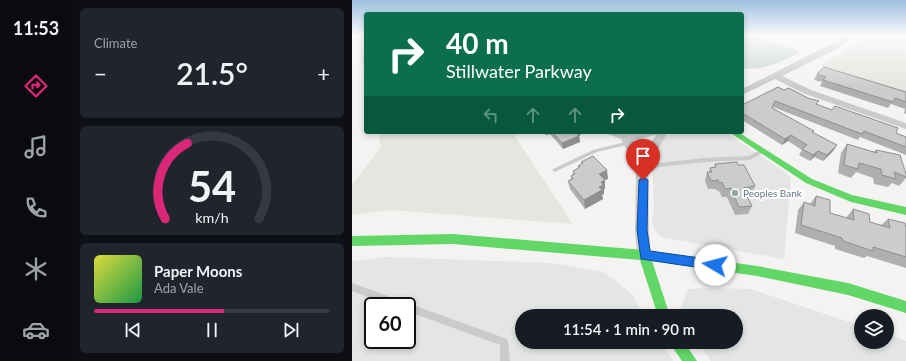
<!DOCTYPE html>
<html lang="en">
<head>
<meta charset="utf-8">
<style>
	body { margin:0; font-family:Lato,sans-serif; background:#20242c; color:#f1f3f6; height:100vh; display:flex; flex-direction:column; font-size:15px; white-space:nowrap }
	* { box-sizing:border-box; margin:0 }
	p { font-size:13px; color:#9ea1a6 }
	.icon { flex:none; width:22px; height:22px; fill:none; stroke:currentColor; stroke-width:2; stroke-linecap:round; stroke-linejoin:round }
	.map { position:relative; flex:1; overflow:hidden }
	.side { display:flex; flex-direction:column; gap:8px; padding:8px; background:#0d0f14; width:280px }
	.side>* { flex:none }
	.hud { position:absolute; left:12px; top:12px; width:380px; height:122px; border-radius:4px; box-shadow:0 2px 6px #0003; background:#0b6e4f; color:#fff; overflow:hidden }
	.controls { position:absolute; left:502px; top:309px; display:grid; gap:8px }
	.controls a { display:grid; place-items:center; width:40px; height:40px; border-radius:50%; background:#171b24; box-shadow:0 2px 6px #0003; font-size:20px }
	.speed { position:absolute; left:12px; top:297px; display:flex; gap:8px; font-size:20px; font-weight:700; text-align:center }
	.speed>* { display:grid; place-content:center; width:52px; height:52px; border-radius:50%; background:#171b24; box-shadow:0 2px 6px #0003; line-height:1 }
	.speed .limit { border:2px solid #111; border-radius:6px; background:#fff; color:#111 }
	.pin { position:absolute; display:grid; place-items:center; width:34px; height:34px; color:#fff; margin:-41px -17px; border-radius:50% 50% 50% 0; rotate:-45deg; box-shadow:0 0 4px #0007 }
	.pin .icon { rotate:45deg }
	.me { position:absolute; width:44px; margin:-22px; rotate:278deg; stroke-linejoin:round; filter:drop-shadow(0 0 3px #0008) }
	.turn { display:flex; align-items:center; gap:14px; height:84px; padding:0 16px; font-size:18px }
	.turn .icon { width:52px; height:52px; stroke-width:2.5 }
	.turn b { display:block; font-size:28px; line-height:34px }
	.lanes { display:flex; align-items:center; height:38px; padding:0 16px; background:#0003; justify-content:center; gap:20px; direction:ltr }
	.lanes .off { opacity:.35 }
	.big { font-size:30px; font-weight:600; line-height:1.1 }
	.side .widget { flex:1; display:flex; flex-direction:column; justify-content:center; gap:6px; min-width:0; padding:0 14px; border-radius:6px; background:#20242c }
	.side .dial { align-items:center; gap:0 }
	.dial svg { height:104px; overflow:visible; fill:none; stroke:#363941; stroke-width:7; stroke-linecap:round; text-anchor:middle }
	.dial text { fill:#f1f3f6; stroke:none }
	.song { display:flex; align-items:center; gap:12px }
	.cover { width:48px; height:48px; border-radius:6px; background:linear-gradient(135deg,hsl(60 70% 55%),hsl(140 70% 35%)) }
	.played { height:4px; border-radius:2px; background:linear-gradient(90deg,#db2777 55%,#363941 55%) }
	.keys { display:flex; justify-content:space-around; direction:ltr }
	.heat { display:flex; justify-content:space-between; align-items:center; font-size:22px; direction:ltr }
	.trip { position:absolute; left:163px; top:309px; width:228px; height:40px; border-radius:20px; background:#171b24; box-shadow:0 2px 6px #0003; font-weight:600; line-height:40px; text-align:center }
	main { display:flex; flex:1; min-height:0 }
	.tab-bar { display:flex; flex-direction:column; width:72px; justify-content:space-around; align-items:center; background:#090b0e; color:#9ea1a6 }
	.tab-bar .icon { width:28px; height:28px }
	.tab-bar .active { color:#db2777 }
	.tab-bar b { font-size:18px; color:#f1f3f6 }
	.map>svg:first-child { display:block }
	.built { fill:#e4e5e5; fill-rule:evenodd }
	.green { fill:#e4e6e0 }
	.water { fill:#c9d2d3 }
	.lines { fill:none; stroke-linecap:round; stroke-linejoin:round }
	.lane { fill:#cacbcc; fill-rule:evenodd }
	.street { fill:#cacbcc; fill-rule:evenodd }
	.fast { fill:#63d668; fill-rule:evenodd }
	.wall { fill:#afafaf }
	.shaded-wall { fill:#8e8f8f }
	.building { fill:#cbcccc; stroke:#8e8f8f }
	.route { fill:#1a73e8; stroke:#114b97 }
	.poi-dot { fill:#96a3a9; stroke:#fff; stroke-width:1.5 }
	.labels { text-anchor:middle; stroke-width:4; stroke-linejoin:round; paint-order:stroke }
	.poi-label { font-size:10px; fill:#647881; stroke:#fff; text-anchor:start }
</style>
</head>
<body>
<main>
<nav class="tab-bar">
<b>11:53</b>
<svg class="icon active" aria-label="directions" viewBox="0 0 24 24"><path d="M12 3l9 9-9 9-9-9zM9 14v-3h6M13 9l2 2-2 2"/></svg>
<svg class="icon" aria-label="music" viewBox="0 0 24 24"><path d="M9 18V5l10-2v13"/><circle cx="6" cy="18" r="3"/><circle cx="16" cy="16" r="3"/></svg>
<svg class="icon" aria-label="phone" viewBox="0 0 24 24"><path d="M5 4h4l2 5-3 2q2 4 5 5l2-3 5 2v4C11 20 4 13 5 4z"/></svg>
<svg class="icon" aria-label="climate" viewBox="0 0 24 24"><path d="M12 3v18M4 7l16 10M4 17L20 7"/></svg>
<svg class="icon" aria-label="car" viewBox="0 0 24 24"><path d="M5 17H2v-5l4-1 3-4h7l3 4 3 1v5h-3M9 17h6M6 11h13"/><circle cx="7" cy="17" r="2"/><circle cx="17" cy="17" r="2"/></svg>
</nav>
<section class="side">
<div class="widget"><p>Climate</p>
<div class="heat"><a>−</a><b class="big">21.5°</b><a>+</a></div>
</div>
<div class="widget dial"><svg viewBox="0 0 100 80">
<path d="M14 69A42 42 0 1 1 86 69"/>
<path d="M14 69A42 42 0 0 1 31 11" stroke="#db2777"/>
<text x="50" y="56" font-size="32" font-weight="700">54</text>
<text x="50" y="72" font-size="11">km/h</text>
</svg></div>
<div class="widget">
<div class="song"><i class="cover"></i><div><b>Paper Moons</b><p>Ada Vale</p></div></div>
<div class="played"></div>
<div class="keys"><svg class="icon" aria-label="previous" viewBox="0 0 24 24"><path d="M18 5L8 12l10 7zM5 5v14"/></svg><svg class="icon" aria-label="pause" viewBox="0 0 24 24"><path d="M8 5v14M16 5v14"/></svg><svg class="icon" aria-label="next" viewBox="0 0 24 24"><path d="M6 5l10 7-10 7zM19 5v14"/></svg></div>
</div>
</section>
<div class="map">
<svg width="554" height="361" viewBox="0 0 554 361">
	<rect width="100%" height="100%" fill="#f4f3f2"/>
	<!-- built -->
	<path class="built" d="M319,132H373L433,172L439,179L432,259L309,237L305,233L300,222L302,207L300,158L307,142Z
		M34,257L200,263L251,272L279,293L293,316H170V342H309L321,361H0V261ZM21,306H55V340H21Z
		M360,288L399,289L509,326V342H535V334L554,341V361H359L345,342H384V316H331L328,309L336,289Z"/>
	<!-- green -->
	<path class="green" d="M2,36H14V75Z
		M516,36H554V92L468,66Z
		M26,132H160L221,224L39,210L0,215V185L29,147Z"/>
	<!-- water -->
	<path class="water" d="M390,36H402L444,50L446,53C429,62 410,71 390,68Z"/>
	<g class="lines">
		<!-- lane -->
		<path class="lane" d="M277,141L279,142L280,143L279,144L245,152L205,171L203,172L200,170L201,169L241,150Z
			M410,149L412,150L413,151L412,152L398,160L352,162L290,169L287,167L290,165L352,158L397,156Z
			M0,283L155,339L156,342L158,361H148V345L55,311V306H41L0,291Z"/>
		<!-- street -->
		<path class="street" d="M495,36H504L487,48L430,76L459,90L554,123V129L453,94L423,79L390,95V89Z
			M255,132H316L296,167L297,230L299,255L297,260L292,262L287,260L285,255L283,230L284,167L269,139L256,134ZM304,135L290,157L281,140Z"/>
		<!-- fast -->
		<path class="fast" d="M377,132H386L460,179L500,195L554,207V215L499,202L454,183Z
			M101,234L292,250L405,266L496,283L554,301V313L496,295L405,276L300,261L318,316H306L288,260L101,244L0,246V236Z
			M317,342H332L345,361H330Z"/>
	</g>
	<!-- wall -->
	<path class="wall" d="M465,74L554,92V114L552,113L553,109L539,104L536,108L468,86L470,82L462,80Z
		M432,90L456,98L465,105L554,137V155L508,137L506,140L421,107V108L461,133L485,145L481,151L471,161L462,157L458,161L447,155L450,150L436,141L430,145L390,120V105Z
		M191,132H228V136H227L228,142L211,149L198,134L194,135Z
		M495,144L522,152L524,150L554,174V178L547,186L540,183L536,187L522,184L521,178L504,172L499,178L486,173L489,153Z
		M229,162L256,179L253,180V189H252V194L250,195L251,199L233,209L218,189L216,181L219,179V176L221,174V171L227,168L226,166L230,164Z
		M363,164L386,165L403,186L399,195H395L400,206L396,214L383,215L375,197H370L367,191H365L364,189H356L353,181L355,172H357L358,168L362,167Z
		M464,196L478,213L494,218L501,209L518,222L529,225L536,219L554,228V268L515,256L512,258L483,249V246L443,233L446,210L452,202L458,204Z"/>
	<!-- shaded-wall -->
	<path class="shaded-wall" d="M193,132H197L198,134L194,135Z
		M223,132H228V136H227L228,142L211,149L210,143Z
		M439,135L436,141L430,145L433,139Z
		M485,145L481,151L471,161L475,155Z
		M466,151L462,157L458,161L461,155Z
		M255,170L256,179L253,180V189H252V194L250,195L251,199L233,209L232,200L247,174Z"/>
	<!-- building -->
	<path class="building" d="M472,67L554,92V102L543,98L541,102L471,80L474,77L465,74Z
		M426,87L432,90L437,88L456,98L467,101L464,104L480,110L483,106L546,128L544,133L554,137V147L512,131L510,134L423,101L420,108L462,131L460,132L485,145L475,155L466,151L461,155L450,149L455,145L439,135L433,139L390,113V105Z
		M200,132H224L227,136L210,143Z
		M495,144L525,153L524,150L548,155L554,174V177L542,172L544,179L530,175L529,169L507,163L506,169L492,165Z
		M241,156L255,170L247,174L253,180L249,182L251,185L247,187L250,190L232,200L216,181L221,179L219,176L223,174L221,171L228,167L226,166L231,163L229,162Z
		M385,162L386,165H392L403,186L391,188L400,206L387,207L379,188L373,189L370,182L367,183L366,180L359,181L355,172H360L358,168L364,167L363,164Z
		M464,196L478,200V213L502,220L501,209L517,214L518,222L538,228L536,219L553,223L554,228V257L521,247V251L491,241L490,238L449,225L452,202L463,206Z"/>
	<!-- sky -->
	<linearGradient id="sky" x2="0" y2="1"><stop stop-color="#9bc0e0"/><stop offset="0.41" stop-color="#fafaf9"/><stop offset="1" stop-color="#fafaf9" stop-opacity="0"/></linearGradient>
	<rect width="554" height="87" fill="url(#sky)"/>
	<!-- route -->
	<path class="route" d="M291,177L296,180L295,230L298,251L363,260L367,261L369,265L367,269L363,270L289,259L285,230L287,180Z"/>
	<!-- markers -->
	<circle class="poi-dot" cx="383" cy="193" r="4"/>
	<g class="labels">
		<!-- poi labels -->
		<g class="poi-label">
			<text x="391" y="197">Peoples Bank</text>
		</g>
	</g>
</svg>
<div class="controls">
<a><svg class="icon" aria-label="layers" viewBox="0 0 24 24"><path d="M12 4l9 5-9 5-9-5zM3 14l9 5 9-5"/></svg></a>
</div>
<div class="speed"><div class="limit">60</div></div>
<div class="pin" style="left:291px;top:180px;background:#d93025"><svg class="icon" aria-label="arrive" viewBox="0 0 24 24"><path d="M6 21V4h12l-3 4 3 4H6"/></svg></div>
<svg class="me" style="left:363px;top:265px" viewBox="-20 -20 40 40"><circle r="19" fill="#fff"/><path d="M0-13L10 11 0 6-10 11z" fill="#1a73e8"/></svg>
<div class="trip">11:54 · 1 min · 90 m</div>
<div class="hud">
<div class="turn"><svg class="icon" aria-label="right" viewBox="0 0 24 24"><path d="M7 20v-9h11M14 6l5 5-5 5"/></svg><div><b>40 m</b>Stillwater Parkway</div></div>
<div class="lanes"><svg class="icon off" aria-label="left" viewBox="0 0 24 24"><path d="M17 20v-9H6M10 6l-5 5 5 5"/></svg><svg class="icon off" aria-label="ahead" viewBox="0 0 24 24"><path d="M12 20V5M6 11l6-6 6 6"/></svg><svg class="icon off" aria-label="ahead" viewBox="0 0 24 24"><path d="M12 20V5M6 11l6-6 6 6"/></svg><svg class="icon" aria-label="right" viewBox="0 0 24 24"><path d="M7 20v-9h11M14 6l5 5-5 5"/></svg></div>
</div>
</div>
</main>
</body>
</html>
